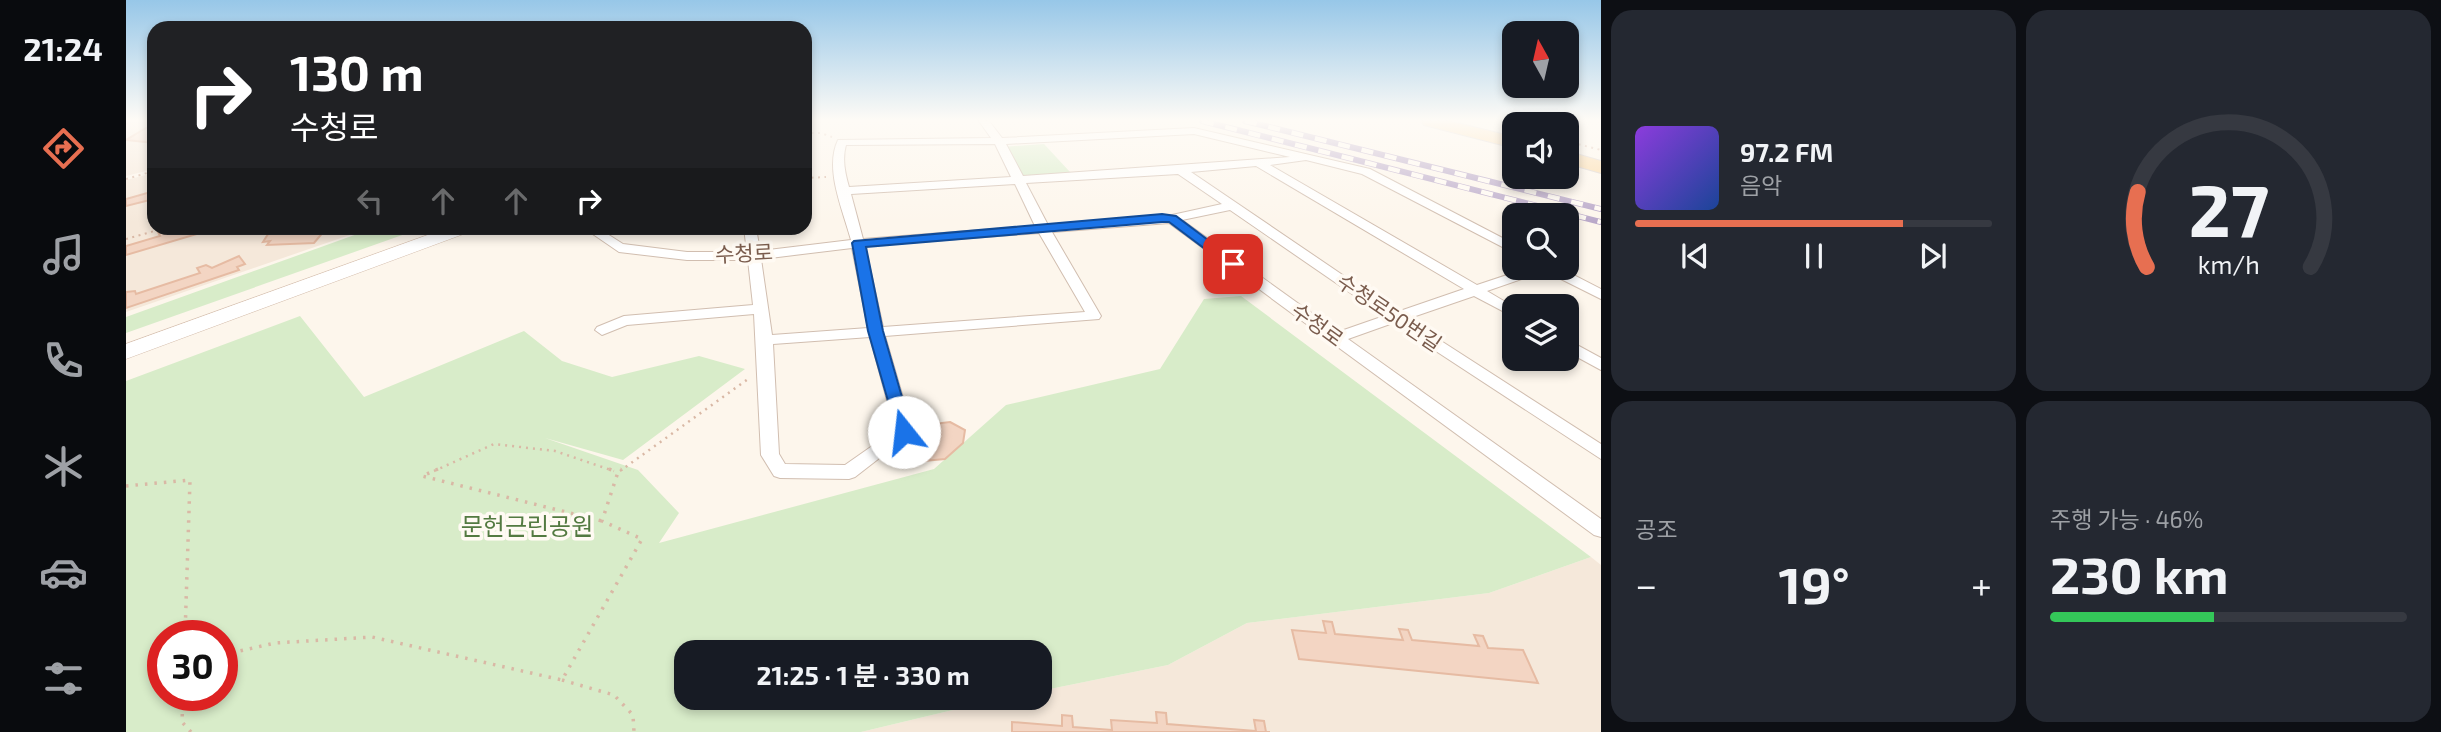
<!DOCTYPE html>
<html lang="ko">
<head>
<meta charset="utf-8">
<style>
	body { margin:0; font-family:"Exo 2","Noto Sans KR",sans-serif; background:#242831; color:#f1f3f6; height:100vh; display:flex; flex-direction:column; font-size:26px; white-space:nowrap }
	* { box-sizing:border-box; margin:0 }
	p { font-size:23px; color:#9ea1a6 }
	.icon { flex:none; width:38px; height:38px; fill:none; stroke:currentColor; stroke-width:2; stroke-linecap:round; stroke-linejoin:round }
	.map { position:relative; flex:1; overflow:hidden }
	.sheet { display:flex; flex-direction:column; gap:10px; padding:10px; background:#0d0f14; width:840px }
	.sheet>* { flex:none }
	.guide { position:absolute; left:21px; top:21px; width:665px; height:214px; border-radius:21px; box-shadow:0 4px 10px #0003; background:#202124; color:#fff; overflow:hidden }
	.needle { width:46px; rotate:352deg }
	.buttons { position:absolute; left:1376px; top:21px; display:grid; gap:14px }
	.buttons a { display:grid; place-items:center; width:77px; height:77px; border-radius:14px; background:#171b24; box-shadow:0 4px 10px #0003; font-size:35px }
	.speed { position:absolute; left:21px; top:620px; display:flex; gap:14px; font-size:35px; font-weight:700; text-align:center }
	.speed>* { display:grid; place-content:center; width:91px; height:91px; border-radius:50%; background:#171b24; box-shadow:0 4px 10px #0003; line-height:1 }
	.speed .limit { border:10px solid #d22; background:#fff; color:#111 }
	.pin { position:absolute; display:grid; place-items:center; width:60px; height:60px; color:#fff; margin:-30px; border-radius:14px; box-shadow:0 4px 10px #0006 }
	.me { position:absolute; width:77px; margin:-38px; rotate:344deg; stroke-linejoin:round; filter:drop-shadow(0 0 5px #0008) }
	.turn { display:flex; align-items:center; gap:24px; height:147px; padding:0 28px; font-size:32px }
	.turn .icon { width:91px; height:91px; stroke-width:2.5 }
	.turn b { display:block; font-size:49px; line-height:60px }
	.lanes { display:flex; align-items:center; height:66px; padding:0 28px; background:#0003; justify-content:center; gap:35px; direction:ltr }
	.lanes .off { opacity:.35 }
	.big { font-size:52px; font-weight:700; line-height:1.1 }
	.sheet .widget { flex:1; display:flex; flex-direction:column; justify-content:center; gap:10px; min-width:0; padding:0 24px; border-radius:21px; background:#242831 }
	.sheet .dial { align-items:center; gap:0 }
	.dial svg { height:182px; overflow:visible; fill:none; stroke:#363941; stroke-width:7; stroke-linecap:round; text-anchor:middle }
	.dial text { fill:#f1f3f6; stroke:none }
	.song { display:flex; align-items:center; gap:21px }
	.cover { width:84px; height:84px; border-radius:10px; background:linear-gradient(135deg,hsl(270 70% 55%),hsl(220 70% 35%)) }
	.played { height:7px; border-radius:4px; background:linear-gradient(90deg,#e76f51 75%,#363941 75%) }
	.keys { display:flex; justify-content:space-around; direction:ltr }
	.heat { display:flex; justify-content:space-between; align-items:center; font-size:38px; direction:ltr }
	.charge { height:10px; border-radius:5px; background:linear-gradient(90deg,#34c759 46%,#363941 0) }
	.sheet .tiles { flex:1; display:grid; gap:10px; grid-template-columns:repeat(2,1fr) }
	.trip { position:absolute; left:548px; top:640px; width:378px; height:70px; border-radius:21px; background:#171b24; box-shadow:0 4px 10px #0003; font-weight:700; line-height:70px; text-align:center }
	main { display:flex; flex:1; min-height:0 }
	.tab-bar { display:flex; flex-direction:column; width:126px; justify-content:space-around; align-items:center; background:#090b0e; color:#9ea1a6 }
	.tab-bar .icon { width:49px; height:49px }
	.tab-bar .current { color:#e76f51 }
	.tab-bar b { font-size:32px; color:#f1f3f6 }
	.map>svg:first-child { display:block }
	.residential { fill:#f5e8da }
	.green { fill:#d8ecc9; fill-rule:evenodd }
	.building { fill:#f3d5c3; stroke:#e6bba3; stroke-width:2 }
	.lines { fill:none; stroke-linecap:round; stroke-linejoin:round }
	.street-casing { stroke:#d1beb0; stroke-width:2 }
	.secondary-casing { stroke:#d6c0b0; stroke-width:1 }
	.primary-casing { stroke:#dad1cd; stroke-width:2 }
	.path-far2 { stroke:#d9b8a5; stroke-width:2; stroke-dasharray:2 4.5; stroke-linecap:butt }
	.path-far1 { stroke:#d9b8a5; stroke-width:2.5; stroke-dasharray:2 5; stroke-linecap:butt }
	.path { stroke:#d9b8a5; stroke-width:3.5; stroke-dasharray:2.5 7; stroke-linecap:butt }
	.street { fill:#fff; fill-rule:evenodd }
	.secondary { fill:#fff; fill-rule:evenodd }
	.primary { fill:#fbd9a5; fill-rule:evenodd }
	.rail-casing { stroke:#b9a8c9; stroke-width:6 }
	.rail { stroke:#fffaf3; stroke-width:4.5; stroke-dasharray:12; stroke-linecap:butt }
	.route { fill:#1a73e8; stroke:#114b97; stroke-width:2 }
	.labels { text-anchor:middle; stroke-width:7; stroke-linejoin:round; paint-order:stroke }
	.street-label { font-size:21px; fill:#7a5c4d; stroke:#fffaf3 }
	.near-park-label { font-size:24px; fill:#537a41; stroke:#fffaf3 }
</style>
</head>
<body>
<main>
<nav class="tab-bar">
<b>21:24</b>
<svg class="icon current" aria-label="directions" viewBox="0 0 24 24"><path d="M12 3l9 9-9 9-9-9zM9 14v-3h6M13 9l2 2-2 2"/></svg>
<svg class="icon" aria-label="music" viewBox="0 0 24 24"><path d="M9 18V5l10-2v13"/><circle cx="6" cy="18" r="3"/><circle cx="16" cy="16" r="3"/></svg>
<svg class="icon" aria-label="phone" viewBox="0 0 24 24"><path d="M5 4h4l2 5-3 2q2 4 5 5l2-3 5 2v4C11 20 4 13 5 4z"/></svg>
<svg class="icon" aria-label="climate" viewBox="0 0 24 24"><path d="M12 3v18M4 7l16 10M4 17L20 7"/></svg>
<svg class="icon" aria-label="car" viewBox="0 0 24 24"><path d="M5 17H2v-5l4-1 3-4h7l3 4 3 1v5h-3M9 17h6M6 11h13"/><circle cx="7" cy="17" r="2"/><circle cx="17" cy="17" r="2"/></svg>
<svg class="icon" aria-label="filters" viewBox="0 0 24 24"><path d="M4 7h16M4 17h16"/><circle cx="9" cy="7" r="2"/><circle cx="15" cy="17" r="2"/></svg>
</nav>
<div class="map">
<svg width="1475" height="732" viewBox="0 0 1475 732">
	<rect width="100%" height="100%" fill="#fdf6ec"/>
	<!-- residential -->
	<path class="residential" d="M0,121H28V169L0,176Z
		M28,173V228H244L0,312V180Z
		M1465,557L1475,565V732H735L877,698H914V691L1042,665L1121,623L1363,593Z"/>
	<!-- green -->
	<path class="green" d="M918,144L944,172L892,177L876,147Z
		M248,228H296L0,333V317Z
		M1115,296L1465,557L1363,593L1121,623L1042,665L914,691V653H560V698H877L735,732H0V381L174,316L238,397L398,331L436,361L486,377L573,356L619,369L497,460L419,438L512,470L553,513L533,543L808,469L880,405L1034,369L1078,299ZM37,635H96V695H37Z"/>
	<!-- building -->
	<path class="building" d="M20,128H28V143L0,140Z
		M28,191V199L0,206V199Z
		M59,228L77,229L69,231L71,234L0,255V246L34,236L32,232L41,229L46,233Z
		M181,228L178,232L199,230L188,243L141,245L144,241L137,242L144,231L167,233L170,229Z
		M113,256L119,264L111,267L113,270L0,308V292L9,291L10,294L74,273L71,268L80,265L86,268Z
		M824,422L839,430L837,443L819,459L787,462L782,427Z
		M1197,621L1206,622L1209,634L1277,640L1273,629L1282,630L1286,640L1353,646L1348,635L1357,636L1362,648L1397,650L1412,683L1173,659L1166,630L1200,633Z
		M1030,712L1040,713L1041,724L1130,731L1128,720L1138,721L1140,732H1144H886V722L936,726V715L946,716L947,727L986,730L985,720L1031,723Z"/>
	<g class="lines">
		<defs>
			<path id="street" d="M853,121H863L876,138L1068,128L1244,169L1388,244V253L1236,174L1180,160L1144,165L1351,285L1402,268H1434L1475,289V299L1419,271L1361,291L1388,307V317L1348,296L1281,319L1475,444V459L1267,323L1222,339L1475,519V537L1468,535L1043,223L926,232L975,316L973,319L759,336L787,432L729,477L723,479L654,478L648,476L635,455L628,314L501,325L476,335L469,330L471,327L498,316L627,305L622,260H561L493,252L458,228H472L497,244L561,252H621L618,228H630L634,251L725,240C717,210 698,169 712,140L865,138ZM1068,134L1164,157L897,176L880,144ZM869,144L885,177L723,187C719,173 716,159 720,145ZM1130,166L1338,289L1271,312L1065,172ZM1052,174L1096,204L1046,215L922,225L900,183ZM889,184L909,226L737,239L725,194ZM1104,210L1258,316L1212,332L1056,220ZM913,233L959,312L757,327L739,246ZM726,248L742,328L646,335L635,259ZM744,337L769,430L719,465L659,464L653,454L647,344Z
				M1440,339L1475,358V370L1440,351Z"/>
			<path id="secondary" d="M321,228H346L343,232L0,359V344Z"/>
			<path id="primary" d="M1295,121H1323L1388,137V148L1298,125Z
				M1440,151L1475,161V173L1440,163Z"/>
		</defs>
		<!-- street casing -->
		<use href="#street" class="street-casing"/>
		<!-- secondary casing -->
		<use href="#secondary" class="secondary-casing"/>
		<!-- primary casing -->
		<use href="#primary" class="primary-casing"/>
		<!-- path-far2 -->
		<path class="path-far2" d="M0,124L6,121
			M679,133H695L706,137
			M1440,141L1475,150
			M679,178L700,177
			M0,179L28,171
			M0,239L39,228"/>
		<!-- path-far1 -->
		<path class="path-far1" d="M308,471L368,444L429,451L488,471
			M494,471L622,379"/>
		<!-- path -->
		<path class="path" d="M312,469L296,476L476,521
			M483,469L492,472
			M0,486L64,480L59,635
			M96,655L149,643L246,637L436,680L516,539L476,521L492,472L496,469
			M436,680L488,695L507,715L508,732
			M57,695L56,722L65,732"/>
		<!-- street -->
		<use href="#street" class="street"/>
		<!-- secondary -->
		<use href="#secondary" class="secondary"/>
		<!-- primary -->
		<use href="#primary" class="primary"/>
		<defs>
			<path id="rail" d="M1076,121L1475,222
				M1119,121L1475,209"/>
		</defs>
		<!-- rail casing -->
		<use href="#rail" class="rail-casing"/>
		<!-- rail -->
		<use href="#rail" class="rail"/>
	</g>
	<!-- sky -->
	<linearGradient id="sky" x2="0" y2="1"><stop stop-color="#97c7e8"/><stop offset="0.54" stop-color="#fefbf6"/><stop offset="1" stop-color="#fefbf6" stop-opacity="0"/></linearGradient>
	<rect width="1475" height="223" fill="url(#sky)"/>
	<!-- route -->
	<path class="route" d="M1036,214L1050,216L1114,264L1112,267H1103L1043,222H1036L740,247L757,331L786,432L784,436H772L742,331L726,243L728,241Z"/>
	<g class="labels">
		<!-- street labels -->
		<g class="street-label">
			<text transform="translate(618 254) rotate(-3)" y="7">수청로</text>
			<text transform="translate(1263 313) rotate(34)" y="7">수청로50번길</text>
			<text transform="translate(1191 325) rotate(36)" y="7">수청로</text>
		</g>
		<!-- near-park labels -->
		<g class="near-park-label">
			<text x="401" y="535">문헌근린공원</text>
		</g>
	</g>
</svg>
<div class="buttons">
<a><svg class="needle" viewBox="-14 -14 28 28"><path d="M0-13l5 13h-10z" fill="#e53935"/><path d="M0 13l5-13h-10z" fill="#9ea1a6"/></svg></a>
<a><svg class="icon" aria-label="sound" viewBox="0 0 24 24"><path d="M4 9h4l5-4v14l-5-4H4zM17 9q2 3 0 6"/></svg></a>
<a><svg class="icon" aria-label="search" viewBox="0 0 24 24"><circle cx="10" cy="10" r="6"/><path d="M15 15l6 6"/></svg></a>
<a><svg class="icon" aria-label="layers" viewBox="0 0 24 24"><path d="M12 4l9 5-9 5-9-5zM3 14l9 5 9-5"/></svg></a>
</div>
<div class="speed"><div class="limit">30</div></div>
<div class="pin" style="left:1107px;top:264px;background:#d93025"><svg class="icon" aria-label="arrive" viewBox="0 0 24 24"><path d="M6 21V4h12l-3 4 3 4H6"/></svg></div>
<svg class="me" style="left:778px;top:432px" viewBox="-20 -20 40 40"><circle r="19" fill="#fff"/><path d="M0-13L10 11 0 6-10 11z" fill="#1a73e8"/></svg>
<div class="trip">21:25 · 1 분 · 330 m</div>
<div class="guide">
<div class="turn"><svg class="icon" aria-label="right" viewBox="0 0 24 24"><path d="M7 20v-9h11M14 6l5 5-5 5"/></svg><div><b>130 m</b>수청로</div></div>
<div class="lanes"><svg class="icon off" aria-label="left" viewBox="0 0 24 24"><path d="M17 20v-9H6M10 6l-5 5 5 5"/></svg><svg class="icon off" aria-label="ahead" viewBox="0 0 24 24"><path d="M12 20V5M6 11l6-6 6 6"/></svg><svg class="icon off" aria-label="ahead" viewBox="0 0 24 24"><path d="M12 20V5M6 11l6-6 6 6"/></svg><svg class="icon" aria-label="right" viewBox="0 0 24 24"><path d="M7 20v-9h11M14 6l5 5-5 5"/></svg></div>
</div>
</div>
<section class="sheet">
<div class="tiles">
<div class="widget">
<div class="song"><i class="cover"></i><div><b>97.2 FM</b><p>음악</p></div></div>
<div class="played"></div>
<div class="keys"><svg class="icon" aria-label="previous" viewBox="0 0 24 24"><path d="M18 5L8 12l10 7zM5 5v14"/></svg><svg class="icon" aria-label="pause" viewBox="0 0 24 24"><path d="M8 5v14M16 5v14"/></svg><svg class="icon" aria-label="next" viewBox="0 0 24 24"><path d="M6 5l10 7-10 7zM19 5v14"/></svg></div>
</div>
<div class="widget dial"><svg viewBox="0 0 100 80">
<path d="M14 69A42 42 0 1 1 86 69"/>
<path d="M14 69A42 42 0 0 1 10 36" stroke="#e76f51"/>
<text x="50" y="56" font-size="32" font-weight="700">27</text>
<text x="50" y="72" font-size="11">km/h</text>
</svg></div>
<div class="widget"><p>공조</p>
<div class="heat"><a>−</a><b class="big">19°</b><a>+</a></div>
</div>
<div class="widget"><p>주행 가능 · 46%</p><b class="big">230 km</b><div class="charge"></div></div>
</div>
</section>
</main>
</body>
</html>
